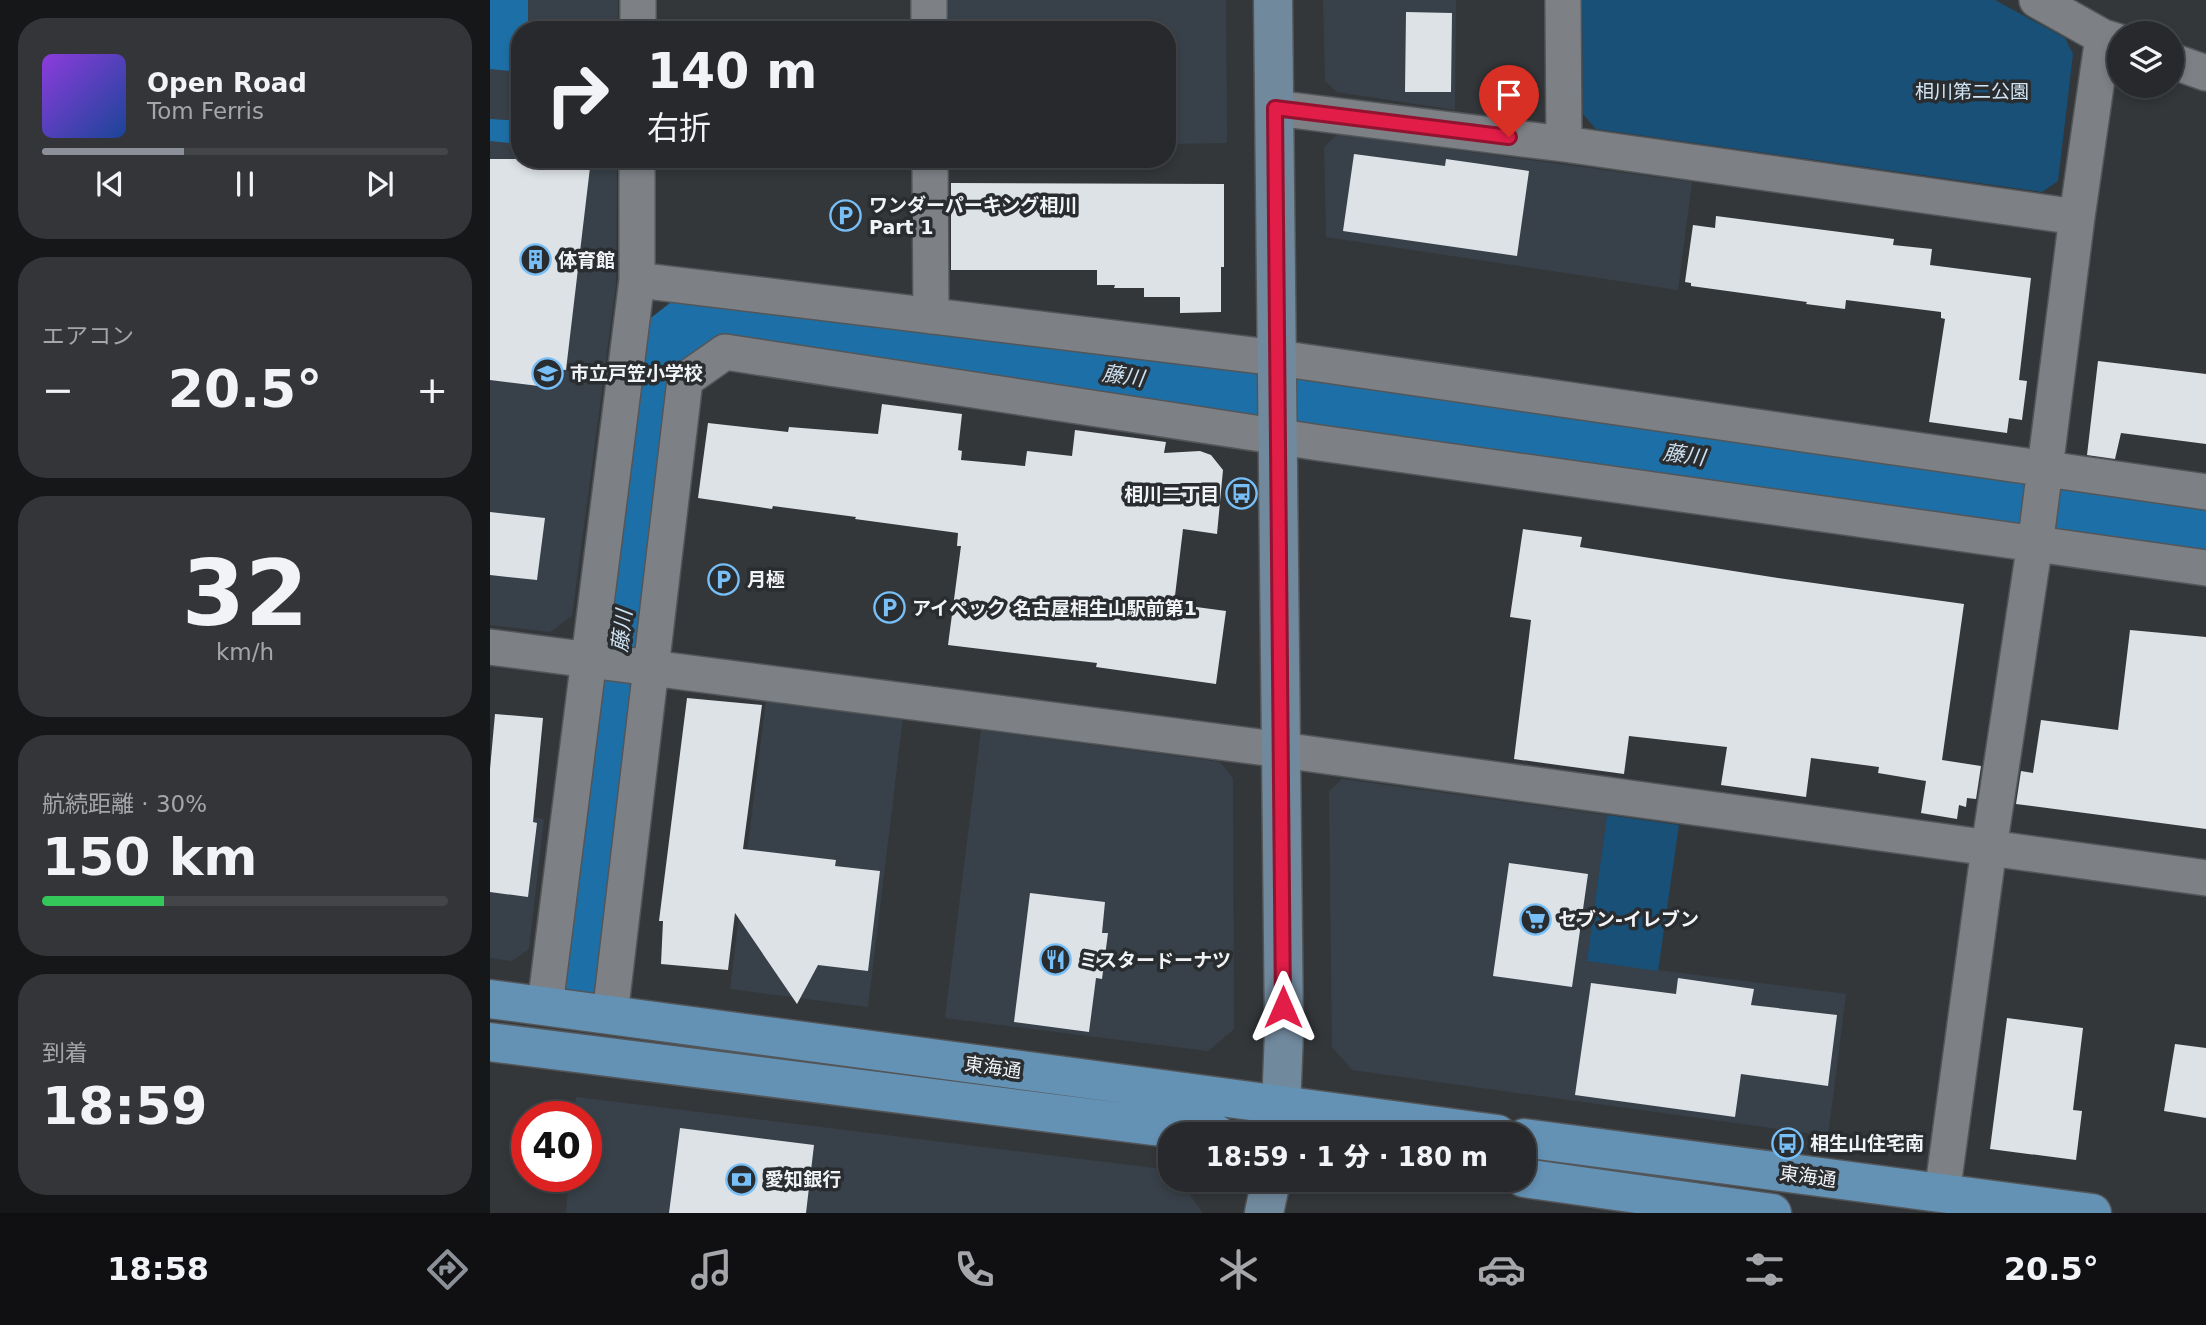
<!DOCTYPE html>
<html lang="ja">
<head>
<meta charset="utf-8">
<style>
	body { margin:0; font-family:"DejaVu Sans","Noto Sans JP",sans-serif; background:#333538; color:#f1f3f6; height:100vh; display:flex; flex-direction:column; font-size:26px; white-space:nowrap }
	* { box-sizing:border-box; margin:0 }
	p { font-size:23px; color:#a4a6a9 }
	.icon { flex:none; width:38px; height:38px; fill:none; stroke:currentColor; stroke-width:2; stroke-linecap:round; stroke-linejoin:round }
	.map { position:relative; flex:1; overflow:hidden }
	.details { display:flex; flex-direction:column; gap:18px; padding:18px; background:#151718; width:490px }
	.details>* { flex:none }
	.hud { position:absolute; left:21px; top:21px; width:665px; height:147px; border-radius:28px; box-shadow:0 4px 10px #0003,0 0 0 2px #434548; background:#27292c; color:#f1f3f6; overflow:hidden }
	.buttons { position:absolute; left:1617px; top:21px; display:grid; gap:14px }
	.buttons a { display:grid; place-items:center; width:77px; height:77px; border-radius:50%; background:#27292c; box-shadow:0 4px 10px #0003,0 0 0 2px #434548; font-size:35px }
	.speed { position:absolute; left:21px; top:1101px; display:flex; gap:14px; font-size:35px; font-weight:700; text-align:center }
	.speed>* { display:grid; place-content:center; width:91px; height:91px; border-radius:50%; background:#27292c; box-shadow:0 4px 10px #0003,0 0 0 2px #434548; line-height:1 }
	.speed .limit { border:10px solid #d22; background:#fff; color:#111 }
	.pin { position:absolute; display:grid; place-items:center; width:60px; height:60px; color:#fff; margin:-72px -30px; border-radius:50% 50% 50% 0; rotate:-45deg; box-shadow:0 0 7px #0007 }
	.pin .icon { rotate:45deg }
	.me { position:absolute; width:77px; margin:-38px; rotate:0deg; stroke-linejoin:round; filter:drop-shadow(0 0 5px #0008) }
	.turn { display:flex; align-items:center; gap:24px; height:147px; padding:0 21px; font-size:32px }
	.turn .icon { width:91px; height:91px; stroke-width:2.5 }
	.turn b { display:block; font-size:49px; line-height:60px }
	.big { font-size:52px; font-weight:800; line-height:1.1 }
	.details .card { flex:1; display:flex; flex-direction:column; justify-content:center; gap:10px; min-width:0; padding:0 24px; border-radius:28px; background:#333538 }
	.details .dial { align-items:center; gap:0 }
	.dial b { font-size:91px; line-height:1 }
	.song { display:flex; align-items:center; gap:21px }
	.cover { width:84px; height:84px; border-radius:10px; background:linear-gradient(135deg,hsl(270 70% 55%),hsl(220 70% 35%)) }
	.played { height:7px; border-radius:4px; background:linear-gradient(90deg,#8c9099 35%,#434548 35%) }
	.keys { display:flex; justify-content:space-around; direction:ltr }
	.heat { display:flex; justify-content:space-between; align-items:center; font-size:38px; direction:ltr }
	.charge { height:10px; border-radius:5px; background:linear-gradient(90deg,#34c759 30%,#434548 0) }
	.trip { position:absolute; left:668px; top:1122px; width:378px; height:70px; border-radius:28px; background:#27292c; box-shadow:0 4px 10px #0003,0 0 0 2px #434548; font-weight:800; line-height:70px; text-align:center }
	.tabs { display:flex; height:112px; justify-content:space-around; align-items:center; background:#101012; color:#a4a6a9 }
	.tabs .icon { width:49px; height:49px }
	.tabs .on { color:#8c9099 }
	.tabs b { font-size:32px; color:#f1f3f6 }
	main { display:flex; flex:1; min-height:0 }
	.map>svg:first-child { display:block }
	.built { fill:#384149 }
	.green { fill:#185077 }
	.forest { fill:#1d70a7 }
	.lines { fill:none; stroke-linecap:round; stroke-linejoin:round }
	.river { stroke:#1d70a7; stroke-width:77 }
	.building { fill:#dde2e6 }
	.street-casing { stroke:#535659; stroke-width:38 }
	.secondary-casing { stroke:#535659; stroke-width:41 }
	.primary-casing { stroke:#535659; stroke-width:41 }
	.street { stroke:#7d8185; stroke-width:35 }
	.secondary { stroke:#71899d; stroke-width:38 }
	.primary { stroke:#6492b5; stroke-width:38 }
	.route-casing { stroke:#92132f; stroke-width:18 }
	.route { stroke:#e11d48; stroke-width:12 }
	.labels { text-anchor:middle; stroke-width:7; stroke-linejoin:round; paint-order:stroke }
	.park-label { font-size:19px; fill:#d1e4f3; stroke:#2a2d30 }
	.poi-label { font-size:19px; font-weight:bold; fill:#f1f3f6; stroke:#2a2d30; text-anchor:start }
	.street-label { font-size:19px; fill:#f1f3f6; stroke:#2a2d30 }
	.water-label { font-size:21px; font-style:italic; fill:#cfe2f1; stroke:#2a2d30 }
</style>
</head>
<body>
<main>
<section class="details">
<div class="card">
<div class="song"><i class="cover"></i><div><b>Open Road</b><p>Tom Ferris</p></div></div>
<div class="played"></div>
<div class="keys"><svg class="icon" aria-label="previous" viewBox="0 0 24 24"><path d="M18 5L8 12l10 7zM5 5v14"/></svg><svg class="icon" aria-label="pause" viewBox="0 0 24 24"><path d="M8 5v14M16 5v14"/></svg><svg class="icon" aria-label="next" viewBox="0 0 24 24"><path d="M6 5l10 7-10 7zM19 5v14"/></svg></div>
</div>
<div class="card"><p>エアコン</p>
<div class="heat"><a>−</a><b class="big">20.5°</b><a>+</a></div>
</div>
<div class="card dial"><b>32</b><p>km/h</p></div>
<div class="card"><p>航続距離 · 30%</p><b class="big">150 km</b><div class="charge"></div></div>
<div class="card"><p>到着</p><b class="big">18:59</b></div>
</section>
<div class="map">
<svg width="1716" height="1213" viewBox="0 0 1716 1213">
	<rect width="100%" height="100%" fill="#34373a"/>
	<!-- built -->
	<path class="built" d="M0,0H128V30H30V159H127L126,284L82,616L60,632L0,625Z
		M457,0H736L737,143L677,144V30H457Z
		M833,0H966L965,110L847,92L835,81Z
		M848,134L1202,182L1188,290L836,237L834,147Z
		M276,700L413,718L378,1007L240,989Z
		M491,730L730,762L743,778L744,1029L718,1051L455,1018Z
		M852,779L1117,815L1097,961L1356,994L1338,1136L862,1070L842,1047L839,791Z
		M0,813L54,819L39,949L22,961L0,958Z
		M86,1097L681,1170V1180H689L713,1213H76L79,1176H96V1116H84Z"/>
	<!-- green -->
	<path class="green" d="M1092,0H1505L1575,38L1583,54L1568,181L1552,192L1106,129L1093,114Z
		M1117,815L1189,825L1168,971L1097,961Z"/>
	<!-- forest -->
	<path class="forest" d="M0,0H38V30H30V72L0,69Z
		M0,119L30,121V144L0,141Z"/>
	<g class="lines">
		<!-- river -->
		<path class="river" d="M89,966L166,363L223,318L715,385L1716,529"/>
	</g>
	<!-- building -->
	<path class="building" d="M916,12L962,13L961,92H915Z
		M864,154L955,166L956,159L1039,171L1027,256L853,231Z
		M0,159H101L76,370L67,369L65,388L0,380Z
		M461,183L734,184V267H731V312L690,313V297H654V288H624L625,285H607V270H461Z
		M1226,216L1404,239L1403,245L1442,249L1440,265L1541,278L1529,380L1537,381L1532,420L1519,418L1517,433L1439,422L1455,319L1451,318V312L1356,300L1355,309L1316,304L1317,302L1201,286V283L1195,282L1203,225L1225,228Z
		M1608,361L1716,374V444L1631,433L1625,459L1597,455Z
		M392,404L472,414L468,450L472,451L471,460L535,466L537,451L582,456L585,430L676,442L674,453L710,451L721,455L733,470L727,534L693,529L684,604L736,611L726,684L606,667L607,663L458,645L471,546H467L468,533L365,519L366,517L283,506L282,509L208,498L218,423L298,432L299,427L388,434Z
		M0,512L55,518L47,580L0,575Z
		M1033,529L1092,537L1090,547L1288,578L1474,604L1452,760L1491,766L1486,799L1477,798L1476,807L1469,805L1467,819L1431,813L1436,781L1388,773L1389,767L1321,758L1316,797L1231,785L1237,747L1139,736L1134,774L1024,759L1041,620L1020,617Z
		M1640,630L1716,637V829L1526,804L1531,771L1543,773L1551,720L1628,730Z
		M197,698L272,705L253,849L346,860L345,866L390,871L378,971L328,965L307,1004L245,913L238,970L171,964L173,921H169Z
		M5,714L53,718L43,822L47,823L38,897L0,892V769Z
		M1019,863L1098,874L1082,987L1003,976Z
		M540,893L615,902L612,933H618L612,979L606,978L599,1032L524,1022Z
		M1188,978L1264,989L1261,1005L1347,1015L1338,1086L1251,1074L1245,1117L1085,1095L1101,983L1186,994Z
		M1517,1018L1593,1028L1583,1110L1592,1111L1586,1160L1500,1149Z
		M1685,1044L1716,1048V1118L1674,1111Z
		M190,1128L324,1145L316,1213H179Z"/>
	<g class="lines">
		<defs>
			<path id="street" d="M439,0V30
				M1073,0L1074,144
				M1547,0L1613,37L1629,42
				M148,30V0
				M1682,61L1716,73
				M785,108L1074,144L1587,217
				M147,159V280L788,358L1716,492
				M440,159L441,316
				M0,647L792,750L1716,878
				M55,1006L147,280
				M120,1015L195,380L235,352L830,443L1716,568
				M1452,1194L1499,848L1548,523L1587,217L1613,37"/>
			<path id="secondary" d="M783,0L794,1032L790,1134
				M774,1213L781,1180"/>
			<path id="primary" d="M0,999L1007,1134
				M0,1042L726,1134
				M1034,1138L1602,1213
				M1034,1178L1282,1213"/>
		</defs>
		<!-- street casing -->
		<use href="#street" class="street-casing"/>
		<!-- secondary casing -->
		<use href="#secondary" class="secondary-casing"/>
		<!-- primary casing -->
		<use href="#primary" class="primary-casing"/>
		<!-- street -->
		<use href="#street" class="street"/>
		<!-- secondary -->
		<use href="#secondary" class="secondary"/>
		<!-- primary -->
		<use href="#primary" class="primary"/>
	</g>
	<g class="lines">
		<defs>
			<path id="route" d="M793,1007L785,108L1019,137"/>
		</defs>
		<!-- route casing -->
		<use href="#route" class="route-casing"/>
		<!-- route -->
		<use href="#route" class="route"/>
	</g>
	<!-- icons -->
	<defs>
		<symbol id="parking-ring" viewBox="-11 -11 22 22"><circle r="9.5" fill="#2a2d30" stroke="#78bff7" stroke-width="1.5"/><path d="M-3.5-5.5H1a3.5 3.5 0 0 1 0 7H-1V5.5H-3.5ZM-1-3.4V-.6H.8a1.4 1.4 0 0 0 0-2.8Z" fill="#78bff7"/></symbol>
		<symbol id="building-ring" viewBox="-11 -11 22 22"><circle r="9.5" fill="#2a2d30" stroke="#78bff7" stroke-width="1.5"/><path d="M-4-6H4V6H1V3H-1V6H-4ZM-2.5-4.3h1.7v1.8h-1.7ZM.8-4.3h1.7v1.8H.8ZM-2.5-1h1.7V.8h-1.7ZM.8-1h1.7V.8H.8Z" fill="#78bff7"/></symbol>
		<symbol id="school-ring" viewBox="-11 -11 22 22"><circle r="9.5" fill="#2a2d30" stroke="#78bff7" stroke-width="1.5"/><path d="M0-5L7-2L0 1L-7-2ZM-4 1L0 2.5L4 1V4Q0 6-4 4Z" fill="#78bff7"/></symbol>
		<symbol id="bus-ring" viewBox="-11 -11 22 22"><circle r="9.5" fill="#2a2d30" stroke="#78bff7" stroke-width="1.5"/><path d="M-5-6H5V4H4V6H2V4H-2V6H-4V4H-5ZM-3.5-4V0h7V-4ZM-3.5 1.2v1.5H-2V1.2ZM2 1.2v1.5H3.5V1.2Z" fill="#78bff7"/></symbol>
		<symbol id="supermarket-ring" viewBox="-11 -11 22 22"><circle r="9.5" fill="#2a2d30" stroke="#78bff7" stroke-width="1.5"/><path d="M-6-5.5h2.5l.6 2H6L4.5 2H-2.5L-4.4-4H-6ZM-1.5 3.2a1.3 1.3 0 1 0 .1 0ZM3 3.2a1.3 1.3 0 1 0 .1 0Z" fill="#78bff7"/></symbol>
		<symbol id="restaurant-ring" viewBox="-11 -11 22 22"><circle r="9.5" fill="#2a2d30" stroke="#78bff7" stroke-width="1.5"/><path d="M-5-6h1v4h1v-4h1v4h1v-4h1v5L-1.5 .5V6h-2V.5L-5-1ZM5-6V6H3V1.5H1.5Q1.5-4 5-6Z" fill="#78bff7"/></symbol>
		<symbol id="bank-ring" viewBox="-11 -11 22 22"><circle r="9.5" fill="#2a2d30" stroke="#78bff7" stroke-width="1.5"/><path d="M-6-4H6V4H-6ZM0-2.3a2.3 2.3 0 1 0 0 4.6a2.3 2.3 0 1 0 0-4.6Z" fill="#78bff7"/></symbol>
	</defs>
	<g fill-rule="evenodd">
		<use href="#parking-ring" x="338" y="198" width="35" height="35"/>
		<use href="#building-ring" x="28" y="242" width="35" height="35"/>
		<use href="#school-ring" x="40" y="356" width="35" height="35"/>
		<use href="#bus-ring" x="734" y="476" width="35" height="35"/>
		<use href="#parking-ring" x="216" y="562" width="35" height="35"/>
		<use href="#parking-ring" x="382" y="590" width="35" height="35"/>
		<use href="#supermarket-ring" x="1028" y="902" width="35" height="35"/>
		<use href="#restaurant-ring" x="548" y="942" width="35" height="35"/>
		<use href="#bus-ring" x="1280" y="1126" width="35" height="35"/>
		<use href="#bank-ring" x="234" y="1162" width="35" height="35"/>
	</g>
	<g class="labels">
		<!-- park labels -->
		<g class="park-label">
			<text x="1482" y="98">相川第二公園</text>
		</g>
		<!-- poi labels -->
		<g class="poi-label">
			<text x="379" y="212">ワンダーパーキング相川<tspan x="379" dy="22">Part 1</tspan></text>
			<text x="68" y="267">体育館</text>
			<text x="80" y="380">市立戸笠小学校</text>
			<text x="729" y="501" text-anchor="end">相川二丁目</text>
			<text x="257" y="586">月極</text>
			<text x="422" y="615">アイペック 名古屋相生山駅前第1</text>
			<text x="1068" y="926">セブン-イレブン</text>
			<text x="589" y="967">ミスタードーナツ</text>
			<text x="1320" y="1150">相生山住宅南</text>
			<text x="275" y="1186">愛知銀行</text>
		</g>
		<!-- street labels -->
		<g class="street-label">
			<text transform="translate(503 1067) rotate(8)" y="7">東海通</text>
			<text transform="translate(1318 1176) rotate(8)" y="7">東海通</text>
		</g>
		<!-- water labels -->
		<g class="water-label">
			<text transform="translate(633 376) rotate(8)" y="7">藤川</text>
			<text transform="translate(1194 455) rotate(8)" y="7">藤川</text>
			<text transform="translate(132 631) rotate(-83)" y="7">藤川</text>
		</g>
	</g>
</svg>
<div class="buttons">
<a><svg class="icon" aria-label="layers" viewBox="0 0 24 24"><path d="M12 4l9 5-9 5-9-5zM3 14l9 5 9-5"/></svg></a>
</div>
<div class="speed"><div class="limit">40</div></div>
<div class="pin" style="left:1019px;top:137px;background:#d93025"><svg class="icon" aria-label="arrive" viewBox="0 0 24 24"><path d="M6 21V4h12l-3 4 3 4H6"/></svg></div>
<svg class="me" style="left:793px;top:1007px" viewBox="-20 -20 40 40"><path d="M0-17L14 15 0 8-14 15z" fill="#e11d48" stroke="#fff" stroke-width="4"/></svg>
<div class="trip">18:59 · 1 分 · 180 m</div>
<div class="hud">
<div class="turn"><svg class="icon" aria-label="right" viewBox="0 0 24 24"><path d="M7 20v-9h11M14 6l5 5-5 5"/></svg><div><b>140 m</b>右折</div></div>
</div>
</div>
</main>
<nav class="tabs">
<b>18:58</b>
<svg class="icon on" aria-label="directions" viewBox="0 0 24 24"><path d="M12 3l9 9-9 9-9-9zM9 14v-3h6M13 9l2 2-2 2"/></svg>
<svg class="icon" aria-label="music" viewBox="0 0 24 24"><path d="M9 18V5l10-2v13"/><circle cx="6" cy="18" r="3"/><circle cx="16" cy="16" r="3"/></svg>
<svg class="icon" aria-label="phone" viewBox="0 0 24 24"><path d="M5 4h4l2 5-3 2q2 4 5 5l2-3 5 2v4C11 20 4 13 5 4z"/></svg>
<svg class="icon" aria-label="climate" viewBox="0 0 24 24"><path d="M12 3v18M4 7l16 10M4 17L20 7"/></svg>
<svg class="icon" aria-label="car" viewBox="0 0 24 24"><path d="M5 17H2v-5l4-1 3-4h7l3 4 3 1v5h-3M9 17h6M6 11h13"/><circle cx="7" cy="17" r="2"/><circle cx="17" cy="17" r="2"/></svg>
<svg class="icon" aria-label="filters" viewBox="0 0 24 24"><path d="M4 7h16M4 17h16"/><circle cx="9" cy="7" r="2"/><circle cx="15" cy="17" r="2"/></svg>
<b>20.5°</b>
</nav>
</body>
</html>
